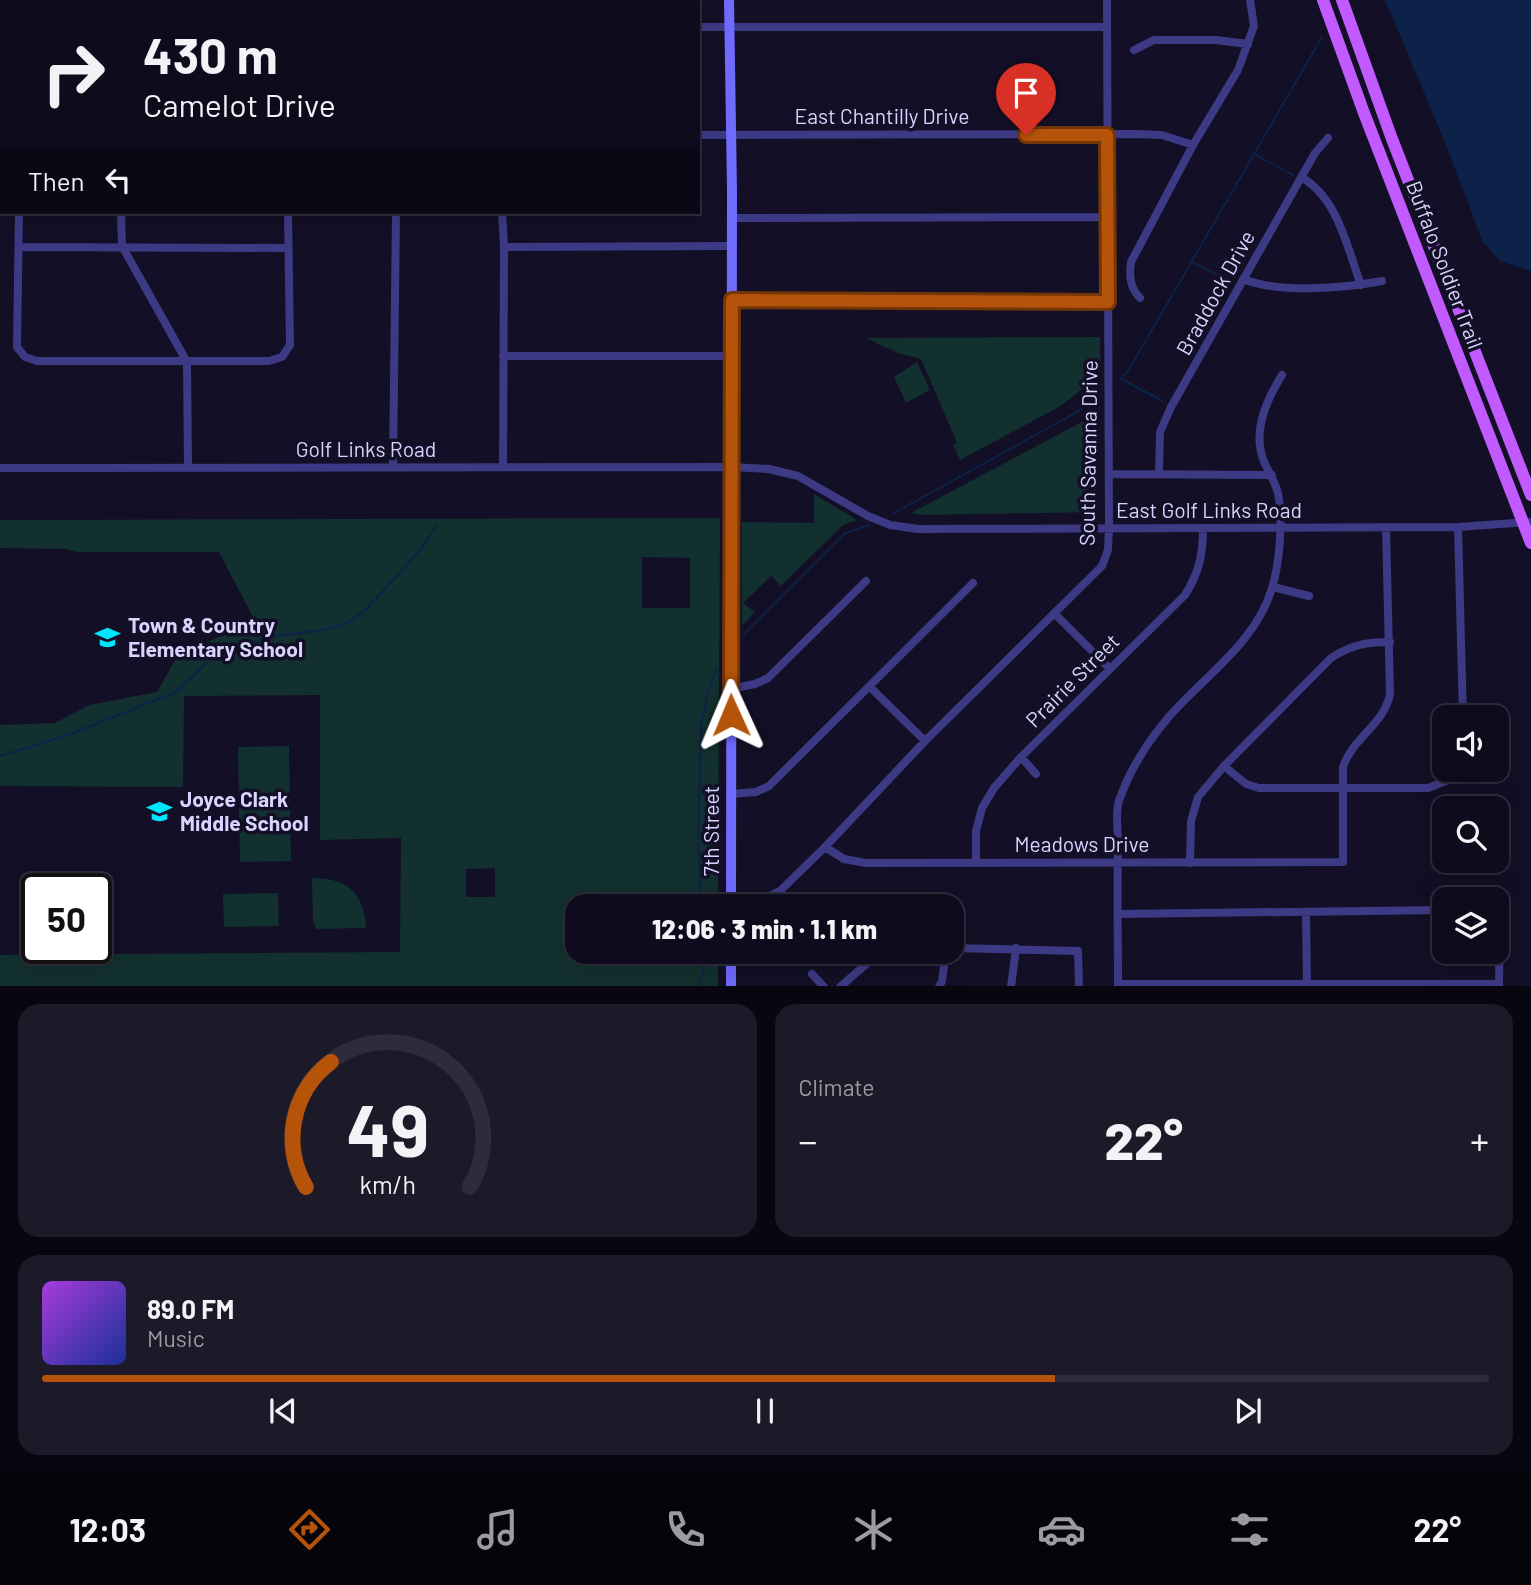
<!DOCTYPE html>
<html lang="en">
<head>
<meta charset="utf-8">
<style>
	body { margin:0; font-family:Barlow,sans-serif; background:#1c1929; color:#f1f3f6; height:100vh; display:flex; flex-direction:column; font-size:26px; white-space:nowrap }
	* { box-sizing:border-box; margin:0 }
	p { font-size:23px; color:#9b9ba3 }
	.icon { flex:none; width:38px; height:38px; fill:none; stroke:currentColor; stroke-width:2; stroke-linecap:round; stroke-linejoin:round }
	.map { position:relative; height:986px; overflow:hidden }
	.sheet { display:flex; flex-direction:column; gap:18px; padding:18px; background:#08060f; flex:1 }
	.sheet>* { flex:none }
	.top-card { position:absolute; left:0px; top:0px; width:700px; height:214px; box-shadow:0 7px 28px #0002,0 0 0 2px #2e2b3b; background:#0e0b1c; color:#f1f3f6; overflow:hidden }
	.controls { position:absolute; left:1432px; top:705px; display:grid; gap:14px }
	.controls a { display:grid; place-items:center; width:77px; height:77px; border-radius:14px; background:#0e0b1c; box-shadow:0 7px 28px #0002,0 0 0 2px #2e2b3b; font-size:35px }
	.speed { position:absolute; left:21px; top:873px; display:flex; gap:14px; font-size:35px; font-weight:700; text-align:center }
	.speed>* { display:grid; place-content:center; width:91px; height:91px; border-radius:50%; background:#0e0b1c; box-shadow:0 7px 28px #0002,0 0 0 2px #2e2b3b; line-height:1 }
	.speed .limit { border:4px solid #111; border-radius:10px; background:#fff; color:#111 }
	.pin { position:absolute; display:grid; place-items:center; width:60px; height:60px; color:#fff; margin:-72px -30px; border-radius:50% 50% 50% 0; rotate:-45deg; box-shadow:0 0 7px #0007 }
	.pin .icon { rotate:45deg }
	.me { position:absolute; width:77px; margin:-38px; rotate:359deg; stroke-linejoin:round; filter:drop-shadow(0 0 5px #0008) }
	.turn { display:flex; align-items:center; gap:24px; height:147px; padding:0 28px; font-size:32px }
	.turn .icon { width:91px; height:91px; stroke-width:2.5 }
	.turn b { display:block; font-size:49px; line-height:60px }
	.then { display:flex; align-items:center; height:66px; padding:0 28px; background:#0003; gap:14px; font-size:26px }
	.big { font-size:52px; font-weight:800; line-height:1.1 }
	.sheet .widget { flex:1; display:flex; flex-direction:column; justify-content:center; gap:10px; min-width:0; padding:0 24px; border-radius:21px; background:#1c1929 }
	.sheet .dial { align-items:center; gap:0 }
	.dial svg { height:182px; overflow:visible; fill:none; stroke:#2e2b3b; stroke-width:7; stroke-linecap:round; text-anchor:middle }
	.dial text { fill:#f1f3f6; stroke:none }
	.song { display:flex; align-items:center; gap:21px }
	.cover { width:84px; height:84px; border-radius:10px; background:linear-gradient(135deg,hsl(280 70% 55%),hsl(230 70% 35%)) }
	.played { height:7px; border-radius:4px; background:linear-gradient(90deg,#b45309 70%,#2e2b3b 70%) }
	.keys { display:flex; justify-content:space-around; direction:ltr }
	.heat { display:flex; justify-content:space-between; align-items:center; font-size:38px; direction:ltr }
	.sheet .tiles { flex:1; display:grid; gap:18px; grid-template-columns:1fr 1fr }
	.widget:last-child { grid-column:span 2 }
	.trip { position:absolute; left:565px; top:894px; width:399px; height:70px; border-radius:21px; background:#0e0b1c; box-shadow:0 7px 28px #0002,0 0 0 2px #2e2b3b; font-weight:800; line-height:70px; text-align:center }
	.tab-bar { display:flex; height:112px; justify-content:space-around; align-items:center; background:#06040b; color:#9b9ba3 }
	.tab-bar .icon { width:49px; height:49px }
	.tab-bar .active { color:#b45309 }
	.tab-bar b { font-size:32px; color:#f1f3f6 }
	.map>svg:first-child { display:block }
	.green { fill:#12302f; fill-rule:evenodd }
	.water { fill:#0c2248 }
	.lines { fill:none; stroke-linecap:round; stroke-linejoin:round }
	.stream { stroke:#0c2248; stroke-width:2 }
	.minor { stroke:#3d3a85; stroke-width:8 }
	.secondary { stroke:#6f6bff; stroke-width:10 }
	.primary { stroke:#c25bff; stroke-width:12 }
	.route-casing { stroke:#753606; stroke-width:18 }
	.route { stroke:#b45309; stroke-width:12 }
	.labels { text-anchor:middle; stroke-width:7; stroke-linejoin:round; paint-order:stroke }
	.street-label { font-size:21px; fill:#d9d4ff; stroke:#130f26 }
	.poi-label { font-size:21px; font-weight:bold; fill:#d9d4ff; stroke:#130f26; text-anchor:start }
</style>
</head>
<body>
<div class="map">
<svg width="1531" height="987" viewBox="0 0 1531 987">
	<rect width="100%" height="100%" fill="#130f26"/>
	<!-- green -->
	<path class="green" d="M1100,337V377C1084,385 1072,399 1057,408L960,460L953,445L957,443L921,359L898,353L866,338Z
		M917,362L930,390L906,403L894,377Z
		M1097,414L1096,512L922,515L911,513Z
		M814,494L857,520L843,525L781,586L771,576L743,603L755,612L742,626V522L814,523Z
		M720,518L718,906H578V952H718V986H0V955L400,952L401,838L320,840V695L184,696L183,787L0,786V725L55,723L89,705L157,692L176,658L254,619L219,552H78L65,549L0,548V520ZM642,557L690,558V608H642ZM495,868V897H466V869Z
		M289,746L291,861L240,862L238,747Z
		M312,878C347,878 364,892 366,928L317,929L313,923Z
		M278,893L279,926L224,927L223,894Z"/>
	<!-- water -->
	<path class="water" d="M1385,0H1531V271L1500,261L1483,242L1442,135Z"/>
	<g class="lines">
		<!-- stream -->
		<path class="stream" d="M1254,154L1293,175
			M1192,262L1231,282
			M1163,401L1121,379L1131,366L1322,37
			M894,513L1077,412L1100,396
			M743,635L844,534L869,525
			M0,756L68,735L176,692L217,653L269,637L322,630L346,624L364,611L400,573L424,545L437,524
			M701,906L698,843L701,725L708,692L717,668
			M699,987L704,967V952"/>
		<!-- minor -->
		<path class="minor" d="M100,0L101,2
			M286,0V2
			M398,0V2
			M74,2L77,0
			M698,27H1107
			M1134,50L1154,40H1216L1248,44
			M0,134H2
			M698,135L1135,134L1162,135L1193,145
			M1301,177C1338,198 1347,247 1361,285
			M19,212L17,347L25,357L37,361H269L282,357L290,345L288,212
			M121,212L122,246L187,362L188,467
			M502,212L504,247L503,467
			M731,218L1107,217
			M19,247L288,248
			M504,247L731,246
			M1243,279C1280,294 1344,288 1382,281
			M1140,298C1130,288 1129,276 1131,262L1193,145L1238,70L1254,26L1250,0
			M732,300L1108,301
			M503,356H731
			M393,467L396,212
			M0,468L732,467L769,469L798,476L868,516L890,525L918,529L1458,527L1531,522
			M1109,474L1272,475
			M1159,474L1160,432L1171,407L1315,153L1328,138
			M1458,527L1463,718
			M1273,587L1309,596
			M1054,613L1110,669
			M870,687L925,741
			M730,689L755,684L768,678L866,581
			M1021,757L1036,774
			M1224,766L1246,784L1259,788H1428L1446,781L1454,770
			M731,794L756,792L769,786L973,583
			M825,847L844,859L866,863L1343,862V767C1352,738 1384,725 1390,694L1386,527
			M976,862V831L982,808L994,788L1021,757L1185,595C1199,573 1203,554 1203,529
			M1190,863L1191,821L1198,797L1224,766L1331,658C1351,645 1366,642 1390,642
			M731,900H761L780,891L825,847L925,741L1102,566L1108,550L1109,529L1107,0
			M1496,908L1500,907L1499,987
			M1306,912L1307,987
			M1118,914L1444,910
			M952,948L1078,951L1079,987
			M812,974L824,987
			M1118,984H1499
			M840,987L880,952
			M939,987L942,981L946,952
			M1011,987L1016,948
			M1118,987C1118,939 1117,891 1118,843C1118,830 1115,813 1119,801C1129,771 1147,743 1167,719C1203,677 1256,643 1272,588C1280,562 1283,519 1278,493C1275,482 1270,474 1265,464C1251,433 1266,401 1282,375"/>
		<!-- secondary -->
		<path class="secondary" d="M729,0L732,191L731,906
			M731,952V987"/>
		<!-- primary -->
		<path class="primary" d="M1323,0L1364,113L1531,543
			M1342,0L1392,139L1531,495"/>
	</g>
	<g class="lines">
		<defs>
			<path id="route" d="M731,715L732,300L1108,302L1107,135H1026"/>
		</defs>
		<!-- route casing -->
		<use href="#route" class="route-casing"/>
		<!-- route -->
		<use href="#route" class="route"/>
	</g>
	<!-- icons -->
	<defs>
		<symbol id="school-bare" viewBox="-9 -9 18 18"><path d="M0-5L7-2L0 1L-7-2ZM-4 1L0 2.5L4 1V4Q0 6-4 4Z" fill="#00e5ff" stroke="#130f26" stroke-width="2.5" paint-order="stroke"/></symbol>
	</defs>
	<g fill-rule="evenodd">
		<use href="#school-bare" x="90" y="620" width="35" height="35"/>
		<use href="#school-bare" x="142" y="794" width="35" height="35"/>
	</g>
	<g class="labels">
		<!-- street labels -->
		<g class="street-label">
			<text x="882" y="124">East Chantilly Drive</text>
			<text transform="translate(1444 265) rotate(69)" y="7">Buffalo Soldier Trail</text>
			<text transform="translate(1216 293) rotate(-61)" y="7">Braddock Drive</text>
			<text x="366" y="457">Golf Links Road</text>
			<text transform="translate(1089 453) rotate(-89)" y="7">South Savanna Drive</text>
			<text x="1209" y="518">East Golf Links Road</text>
			<text transform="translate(1073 681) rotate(-45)" y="7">Prairie Street</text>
			<text transform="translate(712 831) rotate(-90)" y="7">7th Street</text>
			<text x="1082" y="852">Meadows Drive</text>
		</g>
		<!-- poi labels -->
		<g class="poi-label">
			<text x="128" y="633">Town &amp; Country<tspan x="128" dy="24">Elementary School</tspan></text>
			<text x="180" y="807">Joyce Clark<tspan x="180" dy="24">Middle School</tspan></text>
		</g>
	</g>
</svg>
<div class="controls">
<a><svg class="icon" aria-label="sound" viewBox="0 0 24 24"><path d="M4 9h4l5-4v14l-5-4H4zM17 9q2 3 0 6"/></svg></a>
<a><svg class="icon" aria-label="search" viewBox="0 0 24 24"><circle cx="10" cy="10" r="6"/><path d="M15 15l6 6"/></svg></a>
<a><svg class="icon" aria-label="layers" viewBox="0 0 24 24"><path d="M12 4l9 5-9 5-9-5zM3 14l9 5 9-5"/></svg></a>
</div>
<div class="speed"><div class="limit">50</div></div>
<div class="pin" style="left:1026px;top:135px;background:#d93025"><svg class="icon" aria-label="arrive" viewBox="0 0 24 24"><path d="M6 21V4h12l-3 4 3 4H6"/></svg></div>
<svg class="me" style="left:731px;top:715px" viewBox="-20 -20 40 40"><path d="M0-17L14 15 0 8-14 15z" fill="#b45309" stroke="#fff" stroke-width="4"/></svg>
<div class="trip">12:06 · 3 min · 1.1 km</div>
<div class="top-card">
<div class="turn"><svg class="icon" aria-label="right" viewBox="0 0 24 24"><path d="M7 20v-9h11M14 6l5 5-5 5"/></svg><div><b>430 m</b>Camelot Drive</div></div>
<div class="then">Then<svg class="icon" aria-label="left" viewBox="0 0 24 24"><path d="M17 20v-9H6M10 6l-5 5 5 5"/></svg></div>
</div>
</div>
<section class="sheet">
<div class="tiles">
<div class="widget dial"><svg viewBox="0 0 100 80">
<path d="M14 69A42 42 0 1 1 86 69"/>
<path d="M14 69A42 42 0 0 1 25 14" stroke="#b45309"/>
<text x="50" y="56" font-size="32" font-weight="700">49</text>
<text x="50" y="72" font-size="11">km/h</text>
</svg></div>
<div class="widget"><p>Climate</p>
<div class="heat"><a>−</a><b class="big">22°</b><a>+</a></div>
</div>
<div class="widget">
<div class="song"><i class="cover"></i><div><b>89.0 FM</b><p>Music</p></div></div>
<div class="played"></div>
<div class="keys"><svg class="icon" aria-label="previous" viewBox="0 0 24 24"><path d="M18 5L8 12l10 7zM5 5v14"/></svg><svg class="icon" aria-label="pause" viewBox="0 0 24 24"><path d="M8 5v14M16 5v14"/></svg><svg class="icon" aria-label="next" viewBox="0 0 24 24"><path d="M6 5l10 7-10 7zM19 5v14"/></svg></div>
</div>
</div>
</section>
<nav class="tab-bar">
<b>12:03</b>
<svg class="icon active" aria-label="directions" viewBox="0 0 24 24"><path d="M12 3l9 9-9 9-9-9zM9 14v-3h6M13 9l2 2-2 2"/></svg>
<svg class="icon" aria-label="music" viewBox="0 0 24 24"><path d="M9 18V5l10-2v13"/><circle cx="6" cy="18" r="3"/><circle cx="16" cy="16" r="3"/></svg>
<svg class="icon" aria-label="phone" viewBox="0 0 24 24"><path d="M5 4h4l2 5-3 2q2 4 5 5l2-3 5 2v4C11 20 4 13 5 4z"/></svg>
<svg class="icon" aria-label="climate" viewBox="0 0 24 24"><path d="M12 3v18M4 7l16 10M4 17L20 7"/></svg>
<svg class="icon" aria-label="car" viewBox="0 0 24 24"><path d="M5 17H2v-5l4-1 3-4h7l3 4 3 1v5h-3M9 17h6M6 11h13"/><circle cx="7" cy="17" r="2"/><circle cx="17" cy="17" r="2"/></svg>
<svg class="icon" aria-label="filters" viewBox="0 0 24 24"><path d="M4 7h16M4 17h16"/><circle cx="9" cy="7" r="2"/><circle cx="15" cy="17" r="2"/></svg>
<b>22°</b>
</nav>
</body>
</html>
